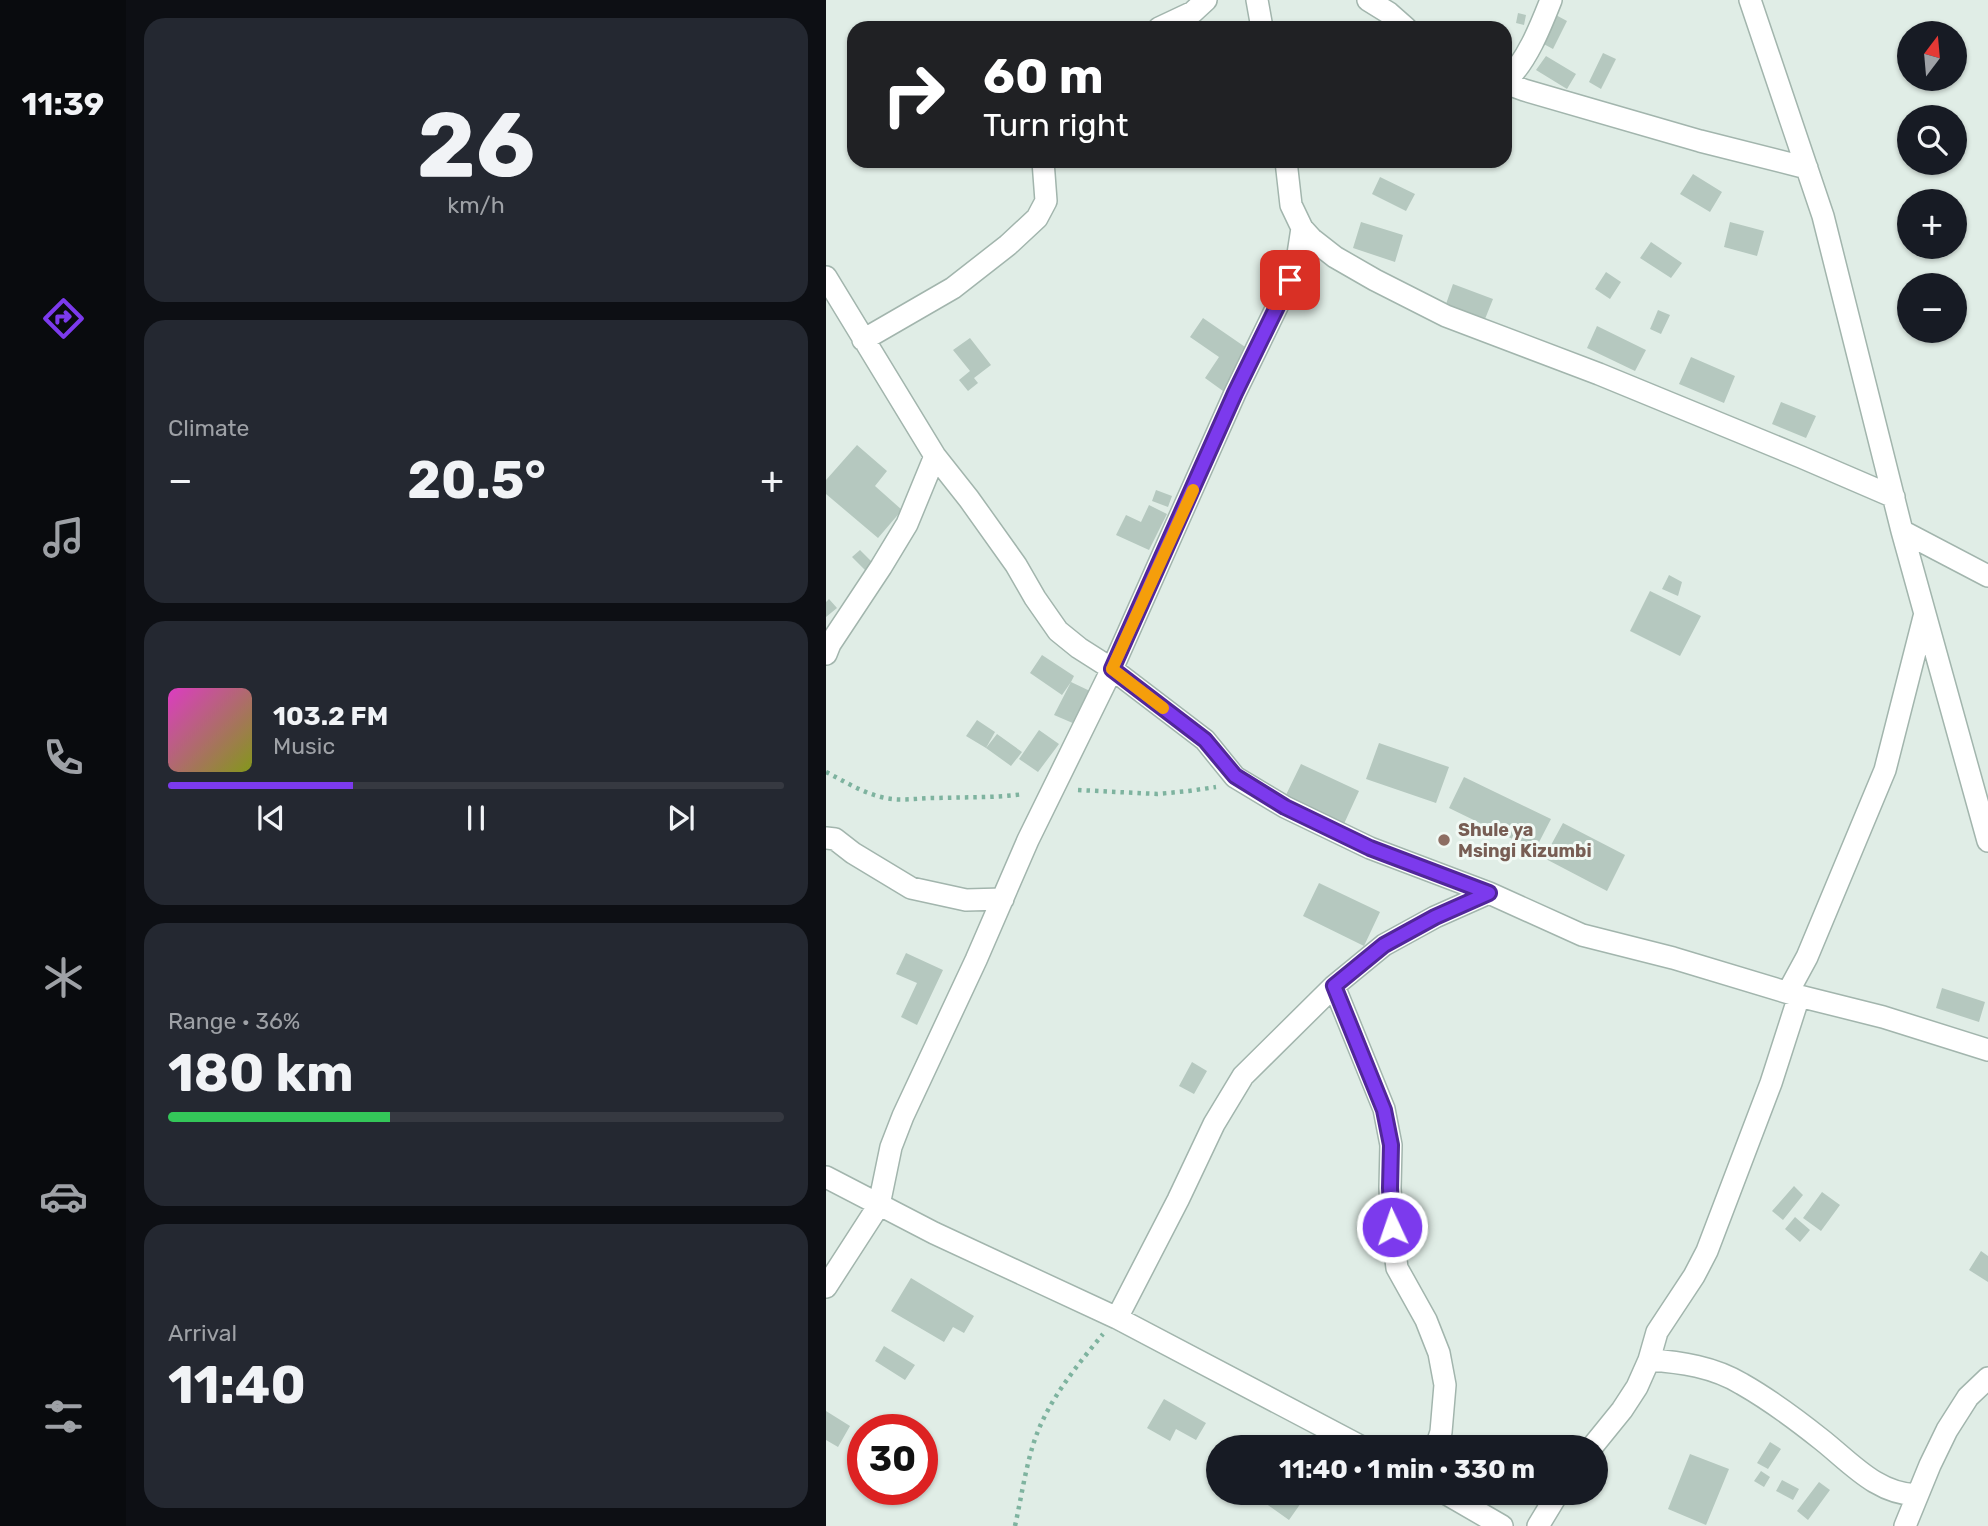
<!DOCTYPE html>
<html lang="en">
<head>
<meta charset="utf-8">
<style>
	body { margin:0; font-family:Rubik,sans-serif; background:#242831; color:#f1f3f6; height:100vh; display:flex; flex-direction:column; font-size:26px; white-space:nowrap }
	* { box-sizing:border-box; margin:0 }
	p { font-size:23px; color:#9ea1a6 }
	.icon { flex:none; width:38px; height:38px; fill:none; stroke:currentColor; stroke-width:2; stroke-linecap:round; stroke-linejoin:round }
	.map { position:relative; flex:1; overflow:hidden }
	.panel { display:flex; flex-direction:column; gap:18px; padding:18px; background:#0d0f14; width:700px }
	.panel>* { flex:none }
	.top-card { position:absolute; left:21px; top:21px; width:665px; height:147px; border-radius:21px; box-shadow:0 2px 5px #0004; background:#202124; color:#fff; overflow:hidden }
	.needle { width:46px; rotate:16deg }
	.controls { position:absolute; left:1071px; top:21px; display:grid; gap:14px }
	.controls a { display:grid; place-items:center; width:70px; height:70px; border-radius:50%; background:#171b24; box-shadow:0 2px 5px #0004; font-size:35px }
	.speed { position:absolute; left:21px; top:1414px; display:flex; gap:14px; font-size:35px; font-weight:700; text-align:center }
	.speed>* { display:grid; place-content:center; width:91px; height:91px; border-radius:50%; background:#171b24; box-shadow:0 2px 5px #0004; line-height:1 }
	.speed .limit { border:10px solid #d22; background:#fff; color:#111 }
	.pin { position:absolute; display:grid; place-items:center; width:60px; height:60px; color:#fff; margin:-30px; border-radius:14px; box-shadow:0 4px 10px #0006 }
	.me { position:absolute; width:77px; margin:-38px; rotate:357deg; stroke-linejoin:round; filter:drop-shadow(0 0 5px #0008) }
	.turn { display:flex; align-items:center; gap:24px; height:147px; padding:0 21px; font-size:32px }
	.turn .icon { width:91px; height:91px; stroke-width:2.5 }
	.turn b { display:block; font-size:49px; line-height:60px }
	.big { font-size:52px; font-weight:700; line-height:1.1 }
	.panel .tile { flex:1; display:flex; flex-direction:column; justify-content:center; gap:10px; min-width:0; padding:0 24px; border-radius:21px; background:#242831 }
	.panel .dial { align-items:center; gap:0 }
	.dial b { font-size:91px; line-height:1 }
	.song { display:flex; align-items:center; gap:21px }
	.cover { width:84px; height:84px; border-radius:10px; background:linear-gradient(135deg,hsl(310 70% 55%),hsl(70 70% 35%)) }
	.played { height:7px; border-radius:4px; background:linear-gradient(90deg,#7c3aed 30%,#363941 30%) }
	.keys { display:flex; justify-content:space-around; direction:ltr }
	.heat { display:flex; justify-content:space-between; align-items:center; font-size:38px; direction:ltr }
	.charge { height:10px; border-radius:5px; background:linear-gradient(90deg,#34c759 36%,#363941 0) }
	.trip { position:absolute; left:380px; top:1435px; width:402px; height:70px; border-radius:35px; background:#171b24; box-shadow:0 2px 5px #0004; font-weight:700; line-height:70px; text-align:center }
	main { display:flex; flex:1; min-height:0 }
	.tab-bar { display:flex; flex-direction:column; width:126px; justify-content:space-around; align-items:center; background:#090b0e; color:#9ea1a6 }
	.tab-bar .icon { width:49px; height:49px }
	.tab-bar .on { color:#7c3aed }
	.tab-bar b { font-size:32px; color:#f1f3f6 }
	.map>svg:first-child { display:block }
	.building { fill:#b5c8bf }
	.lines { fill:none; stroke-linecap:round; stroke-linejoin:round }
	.street-casing { stroke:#a2b5ad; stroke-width:24 }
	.path { stroke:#7eb39f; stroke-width:4.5; stroke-dasharray:3.5 5; stroke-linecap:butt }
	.street { stroke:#fff; stroke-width:21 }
	.route-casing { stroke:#51269a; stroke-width:18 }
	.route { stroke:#7c3aed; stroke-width:12 }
	.slow { stroke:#f59e0b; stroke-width:12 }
	.education-dot { fill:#8d6e63; stroke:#f1f9f4; stroke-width:2.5 }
	.labels { text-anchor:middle; stroke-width:6; stroke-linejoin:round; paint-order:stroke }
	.education-label { font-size:18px; font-weight:bold; fill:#785e54; stroke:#f1f9f4; text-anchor:start }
</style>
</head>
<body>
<main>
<nav class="tab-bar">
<b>11:39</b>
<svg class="icon on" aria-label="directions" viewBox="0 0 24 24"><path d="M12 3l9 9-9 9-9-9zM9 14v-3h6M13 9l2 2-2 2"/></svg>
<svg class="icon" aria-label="music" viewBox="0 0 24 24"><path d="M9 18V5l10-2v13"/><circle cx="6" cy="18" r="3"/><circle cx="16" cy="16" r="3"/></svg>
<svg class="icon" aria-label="phone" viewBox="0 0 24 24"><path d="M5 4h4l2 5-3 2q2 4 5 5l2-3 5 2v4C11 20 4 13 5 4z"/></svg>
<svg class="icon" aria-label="climate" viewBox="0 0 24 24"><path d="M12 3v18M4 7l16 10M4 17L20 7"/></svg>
<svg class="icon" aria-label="car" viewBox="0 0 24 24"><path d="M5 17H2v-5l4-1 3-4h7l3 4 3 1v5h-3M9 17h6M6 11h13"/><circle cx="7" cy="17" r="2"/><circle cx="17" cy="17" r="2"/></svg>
<svg class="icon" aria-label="filters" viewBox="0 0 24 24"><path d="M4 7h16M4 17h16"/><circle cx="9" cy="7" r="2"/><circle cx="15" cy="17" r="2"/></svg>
</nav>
<section class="panel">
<div class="tile dial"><b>26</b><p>km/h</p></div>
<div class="tile"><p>Climate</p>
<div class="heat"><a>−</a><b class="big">20.5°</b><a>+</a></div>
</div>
<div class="tile">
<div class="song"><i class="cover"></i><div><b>103.2 FM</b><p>Music</p></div></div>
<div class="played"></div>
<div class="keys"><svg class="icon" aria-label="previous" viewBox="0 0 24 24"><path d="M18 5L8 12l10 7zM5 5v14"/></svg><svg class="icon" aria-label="pause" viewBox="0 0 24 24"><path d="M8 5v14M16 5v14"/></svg><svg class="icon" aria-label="next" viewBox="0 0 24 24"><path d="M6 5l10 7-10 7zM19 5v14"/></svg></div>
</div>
<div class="tile"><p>Range · 36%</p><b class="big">180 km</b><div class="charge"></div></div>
<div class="tile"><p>Arrival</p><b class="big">11:40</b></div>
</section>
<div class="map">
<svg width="1162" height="1526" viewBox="0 0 1162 1526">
	<rect width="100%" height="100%" fill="#e0ede6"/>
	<!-- building -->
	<path class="building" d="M692,13L700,15L698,25L690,23Z
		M728,14L741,21L727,49L714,42Z
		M777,53L790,59L775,89L763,82Z
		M720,56L750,74L741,89L710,70Z
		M867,174L896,192L884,212L854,194Z
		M554,177L589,194L580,211L546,194Z
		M535,222L577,235L569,262L527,248Z
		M904,222L938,231L931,256L898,247Z
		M825,242L856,263L845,278L814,258Z
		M780,272L795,282L784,299L769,289Z
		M627,284L667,299L659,319L620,304Z
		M832,310L844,315L835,334L824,329Z
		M377,318L425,351L397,391L379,378L393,357L364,337Z
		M771,326L820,350L809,371L761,348Z
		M144,338L165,365L148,378L152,383L142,391L133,380L144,371L127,350Z
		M865,357L909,376L898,403L853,384Z
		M955,402L990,416L980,438L946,424Z
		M31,445L61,471L49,486L76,510L52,538L0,494V480Z
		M330,490L346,496L342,507L326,501Z
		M323,505L341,514L323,550L290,535L300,515L315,522Z
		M34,550L48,564L40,571L26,557Z
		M843,575L856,582L852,596L836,589Z
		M824,591L875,616L854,656L804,631Z
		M3,599L11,608L0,617V602Z
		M216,655L248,676L245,682L264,691L249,724L228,715L245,682L236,695L204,673Z
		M151,720L169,732L160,748L140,736Z
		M213,730L233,744L212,772L193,759Z
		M171,734L196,752L185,766L160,748Z
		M553,743L623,767L610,803L540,779Z
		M475,764L533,791L517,826L458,799Z
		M638,777L725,819L709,850L623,808Z
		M737,823L799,855L781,891L718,858Z
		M493,883L554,912L538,946L477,916Z
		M80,953L117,970L91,1025L75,1017L91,983L70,974Z
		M1116,988L1159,1002L1153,1022L1110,1008Z
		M366,1062L381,1071L368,1094L353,1086Z
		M968,1186L977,1195L957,1220L946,1211Z
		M996,1192L1014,1205L995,1231L977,1218Z
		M969,1217L984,1230L974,1242L959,1229Z
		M1155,1251L1162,1256V1282L1143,1270Z
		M85,1278L148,1316L138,1333L127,1327L118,1342L65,1311Z
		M58,1346L89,1365L79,1380L49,1361Z
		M338,1399L380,1423L370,1440L350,1429L344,1441L321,1428Z
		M0,1411L24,1426L12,1447L0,1440Z
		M944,1442L955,1449L942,1469L931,1463Z
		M864,1454L903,1469L880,1525L842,1509Z
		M935,1471L944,1477L938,1487L928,1481Z
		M956,1480L973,1489L967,1500L950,1491Z
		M993,1482L1004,1490L982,1520L971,1511Z
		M425,1493H482L463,1520Z"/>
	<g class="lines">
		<defs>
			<path id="street" d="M431,0L436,28
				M542,0L563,13L580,28
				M924,0L997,216L1076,531L1162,841
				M333,28L367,12L380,0
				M679,82C701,61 714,28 725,0
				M679,83L698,90L874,141L981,168
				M460,161L465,205L476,228L486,239L509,257L549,280L620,316L773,374L975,457L1068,497
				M0,277L109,456L143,499L190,565L209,598L232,631L253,648L286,669L379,740L409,777L459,807L544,848L663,893L756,935L847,958L973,996L1057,1017L1162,1050
				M37,340L127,288L182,245L211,218L220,201L217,161
				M1076,531L1162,576
				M0,654L4,644L55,567L81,524L109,456
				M0,838L9,839L27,853L85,888L140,900L177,899
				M508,986L558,1109L565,1145L564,1188L566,1227L571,1268L600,1320L613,1353L619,1385L615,1432L610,1447
				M962,992L981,957L1059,770L1098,617
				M0,1177L108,1233L291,1318L536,1447
				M0,1287L53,1205L65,1147L77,1116L150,960L202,840L286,669L409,393L464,280L472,254L476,228
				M291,1318L352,1200L388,1124L417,1076L508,986L558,945L609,917L663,893
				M823,1360C855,1362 888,1367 916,1384C944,1400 971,1420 996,1440C1025,1463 1051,1494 1091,1495
				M766,1447L796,1410L811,1387L823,1360L831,1332L868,1276L881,1251L945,1083L973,996
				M619,1493L676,1526
				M712,1526L732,1493
				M1079,1526L1104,1465L1121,1430L1142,1397L1162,1378"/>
		</defs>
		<!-- street casing -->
		<use href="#street" class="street-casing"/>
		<!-- path -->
		<path class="path" d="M0,772C18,781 35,792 55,797C74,802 91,798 110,798C140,797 169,798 198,794
			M252,790L331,794L363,791L390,787
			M189,1526C195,1499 199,1471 207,1445C220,1403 249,1368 277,1334"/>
		<!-- street -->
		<use href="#street" class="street"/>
	</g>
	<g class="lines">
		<defs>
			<path id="route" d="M464,280L409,393L286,669L379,740L409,776L459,807L544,848L663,893L609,917L558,945L508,986L558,1110L565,1145L564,1188L566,1227"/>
		</defs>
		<!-- route casing -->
		<use href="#route" class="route-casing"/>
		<!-- route -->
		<use href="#route" class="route"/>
		<!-- slow -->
		<path class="slow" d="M337,708L286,669L367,490"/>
	</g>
	<!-- markers -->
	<circle class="education-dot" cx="618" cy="840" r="7"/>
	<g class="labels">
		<!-- education labels -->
		<g class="education-label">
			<text x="632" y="836">Shule ya<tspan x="632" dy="21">Msingi Kizumbi</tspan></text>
		</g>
	</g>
</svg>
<div class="controls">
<a><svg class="needle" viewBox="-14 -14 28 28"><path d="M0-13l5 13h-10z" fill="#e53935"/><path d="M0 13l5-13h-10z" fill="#9ea1a6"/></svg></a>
<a><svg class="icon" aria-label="search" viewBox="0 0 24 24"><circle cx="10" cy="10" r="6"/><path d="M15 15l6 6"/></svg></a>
<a>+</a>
<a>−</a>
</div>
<div class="speed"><div class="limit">30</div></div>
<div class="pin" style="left:464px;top:280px;background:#d93025"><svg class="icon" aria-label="arrive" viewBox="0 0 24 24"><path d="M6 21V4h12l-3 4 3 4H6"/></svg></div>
<svg class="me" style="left:566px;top:1227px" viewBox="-20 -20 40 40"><circle r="17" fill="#7c3aed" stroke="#fff" stroke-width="3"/><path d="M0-11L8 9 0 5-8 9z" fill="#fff"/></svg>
<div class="trip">11:40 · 1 min · 330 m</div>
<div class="top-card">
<div class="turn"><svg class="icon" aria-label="right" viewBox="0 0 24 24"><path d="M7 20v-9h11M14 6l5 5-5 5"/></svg><div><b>60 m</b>Turn right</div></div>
</div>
</div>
</main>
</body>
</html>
